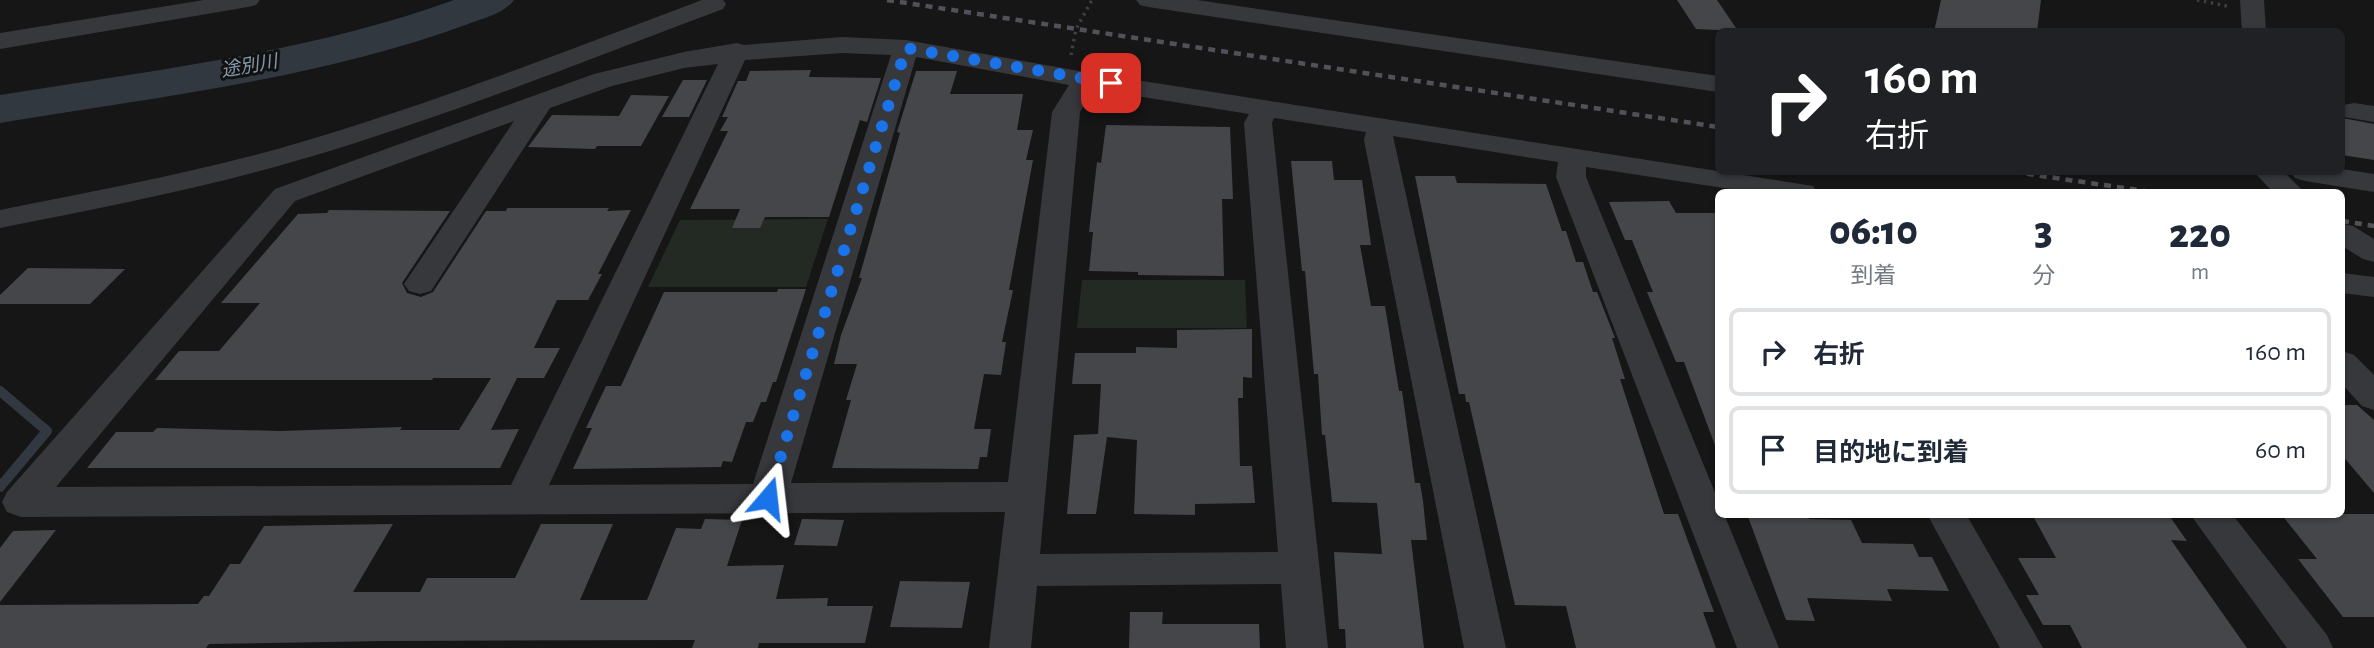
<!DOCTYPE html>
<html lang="ja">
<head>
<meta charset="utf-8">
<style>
  body { margin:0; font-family:"Alegreya Sans","Noto Sans JP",sans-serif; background:#f6f6f7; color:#1f2937; height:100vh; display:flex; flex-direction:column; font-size:26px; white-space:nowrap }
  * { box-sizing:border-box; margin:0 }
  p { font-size:23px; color:#747a83 }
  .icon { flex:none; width:38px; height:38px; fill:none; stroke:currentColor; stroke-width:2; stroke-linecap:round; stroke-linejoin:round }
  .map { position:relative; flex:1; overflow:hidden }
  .panel { position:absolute; left:1715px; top:189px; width:630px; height:329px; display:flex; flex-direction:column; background:#fff; border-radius:10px; box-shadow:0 2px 5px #0004 }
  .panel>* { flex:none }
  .banner { position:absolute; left:1715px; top:28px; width:630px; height:147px; border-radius:10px; box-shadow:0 2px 5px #0004; background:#202124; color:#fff; overflow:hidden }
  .pin { position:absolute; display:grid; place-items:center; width:60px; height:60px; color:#fff; margin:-30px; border-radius:14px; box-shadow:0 4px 10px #0006 }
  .me { position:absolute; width:77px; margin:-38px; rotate:17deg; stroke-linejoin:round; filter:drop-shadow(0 0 5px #0008) }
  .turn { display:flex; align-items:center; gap:24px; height:147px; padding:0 35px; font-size:32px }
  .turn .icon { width:91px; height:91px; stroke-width:2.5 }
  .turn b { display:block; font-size:49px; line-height:60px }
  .eta { display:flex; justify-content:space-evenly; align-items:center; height:119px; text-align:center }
  .eta b { font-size:42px; font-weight:800; line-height:49px }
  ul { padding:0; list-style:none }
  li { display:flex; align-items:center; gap:21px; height:88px; margin:0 14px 10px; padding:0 21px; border:4px solid #e0e1e3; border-radius:10px }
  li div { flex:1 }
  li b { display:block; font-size:26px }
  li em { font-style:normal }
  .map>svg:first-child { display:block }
</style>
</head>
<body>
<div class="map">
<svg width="2374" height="648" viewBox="0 0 2374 648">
  <rect width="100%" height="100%" fill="#161617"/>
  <!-- green -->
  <g fill="#232a23">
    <polygon points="828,219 806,287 648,287 680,220"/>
    <polygon points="1082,280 1245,280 1247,328 1077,328"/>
  </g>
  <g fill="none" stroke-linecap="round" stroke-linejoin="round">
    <!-- stream -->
    <polyline stroke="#31383f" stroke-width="10" points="0,391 47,431 0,487"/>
    <!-- river -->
    <path fill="#31383f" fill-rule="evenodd" d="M454,0H514C504,14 484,18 468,24C319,79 156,97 0,123V95C153,70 308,53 454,0Z"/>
  </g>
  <!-- building -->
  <g fill="#45464a">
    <polygon points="1677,0 1717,0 1738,31 1696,29"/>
    <polygon points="1941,0 2041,0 2037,32 1934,32"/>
    <polygon points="811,70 809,77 881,78 867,122 860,120 829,217 765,217 760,228 732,228 740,209 690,209 728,131 720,131 728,117 722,117 738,81 746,81 750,71"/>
    <polygon points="916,71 957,71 950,94 1023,94 1017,130 1033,130 1026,160 1033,160 1009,290 1013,290 1002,342 1006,342 1001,375 984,374 974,429 991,429 987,457 980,457 978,469 832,468 851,400 846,400 857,364 834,364 841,335 862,278 859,278 900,133 897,132"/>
    <polygon points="683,80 707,80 689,117 662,117"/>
    <polygon points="631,95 669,96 641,146 597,146 595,149 528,147 552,115 619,116"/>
    <polygon points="2342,118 2374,124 2374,160 2342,155"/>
    <polygon points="1106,125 1230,127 1233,199 1222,199 1224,276 1138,275 1138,272 1089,271 1093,232 1089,232 1097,162 1101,163"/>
    <polygon points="1291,161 1332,161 1334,180 1362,180 1371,245 1360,245 1371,306 1385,306 1399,391 1402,391 1415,483 1420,483 1423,501 1427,540 1411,540 1424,648 1346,648 1345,629 1339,629 1334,552 1382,554 1377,503 1332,502 1325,435 1322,435 1318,374 1314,374 1305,271 1302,271"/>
    <polygon points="1415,176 1455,176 1457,183 1546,184 1562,231 1566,231 1576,262 1583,262 1593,292 1597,292 1615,338 1612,338 1625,379 1620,379 1664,514 1678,514 1714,612 1703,612 1716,648 1576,648 1566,606 1515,605 1469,402 1466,402 1465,394 1459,394"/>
    <polygon points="1669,201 1676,213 1718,213 1718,448 1716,448 1684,362 1676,362 1647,292 1653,292 1632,240 1625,240 1609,202"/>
    <polygon points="507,208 609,208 607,211 631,210 598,274 602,274 588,300 557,300 534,348 560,348 544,378 517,378 491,430 519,429 500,468 87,468 116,432 153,432 157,428 280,431 402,427 400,430 459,430 491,378 433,378 432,380 155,380 179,351 219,351 260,303 221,303 298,214 327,213 329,210 450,211 402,283 407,293 421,297 433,292 486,211 506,211"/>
    <polygon points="28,268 125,269 90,304 0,304 0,295"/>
    <polygon points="778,289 806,289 776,382 773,382 766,402 761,402 753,422 746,422 732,462 723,461 721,467 573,469 592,428 586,428 606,386 621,386 664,292 777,292"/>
    <polygon points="1252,329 1252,378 1243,377 1243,398 1238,398 1240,466 1252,466 1255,503 1195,504 1195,515 1134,514 1137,440 1107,437 1096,514 1067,514 1074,435 1098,434 1101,384 1072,384 1075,353 1136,353 1136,347 1177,348 1177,330"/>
    <polygon points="2342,405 2357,405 2374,420 2374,493 2342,455"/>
    <polygon points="1747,514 1807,514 1809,519 1851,520 1862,543 1913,544 1919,557 1932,557 1949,591 1887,589 1892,601 1807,598 1815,621 1786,620"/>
    <polygon points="2032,514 2168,514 2187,541 2171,540 2247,648 2082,648 2070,625 2043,625 2026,595 2039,595 2018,558 2056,558"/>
    <polygon points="2281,514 2374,514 2374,617 2343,617 2298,559 2317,559"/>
    <polygon points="705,519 742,520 727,566 784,565 776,599 828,598 827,606 873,606 865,643 759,643 758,648 692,648 695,640 387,641 209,644 206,648 0,648 0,605 198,604 204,596 209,596 230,564 240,564 264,526 393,524 353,592 420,592 427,578 515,578 541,524 613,524 580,600 647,600 676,528 701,529"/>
    <polygon points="802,519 844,520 837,546 794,545"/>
    <polygon points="56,530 0,602 0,548 13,531"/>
    <polygon points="900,581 970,582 962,628 890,627"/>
    <polygon points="1130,612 1163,612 1162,624 1259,624 1260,648 1129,648"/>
  </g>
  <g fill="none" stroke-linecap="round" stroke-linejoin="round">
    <!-- path -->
    <g stroke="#3e3f43" stroke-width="3.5" stroke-dasharray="2.5 4.5" stroke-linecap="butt">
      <polyline points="2197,0 2227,6"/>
      <polyline points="1071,55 1076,29 1092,0"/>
    </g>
    <!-- minor -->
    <g fill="#37383c" fill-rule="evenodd">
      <polygon points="204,0 260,0 256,5 248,7 0,49 0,33"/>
      <path d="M702,0H723L726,4L723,9C582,62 443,118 299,160C201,189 100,208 0,228V210C94,191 188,174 281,148C424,107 563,52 702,0Z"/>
      <polygon points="1136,0 1197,0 1718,76 1718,92 1148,7 1140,5"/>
      <polygon points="2240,0 2264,0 2266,32 2242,32"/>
      <path d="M842,37L906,40L1085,72L1813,186L1817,192H1750L1586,167V177L1718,500V514H1724L1779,648H1737L1556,177L1558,162L1393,136L1506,648H1464L1364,140L1366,132L1274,118L1272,123L1328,648H1286L1281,584L1037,586L1031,648H989L1005,512L21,517L7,512L2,502L7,492L275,189L594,74L684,52L737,43L744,45ZM842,53L891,55L753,484L549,485L745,60ZM916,57L1069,85L1052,112L1008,482L791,483ZM718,64L511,485L56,487L295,201L514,121L404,284L409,291L420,294L431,291L550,108L612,86L684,68ZM1093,89L1249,114L1244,123L1278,552L1040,554L1080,112Z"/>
      <polygon points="2354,103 2374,106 2374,122 2344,117 2342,109 2344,105"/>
      <polygon points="2342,169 2374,174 2374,192 2305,181 2295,178 2291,172 2342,172"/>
      <polygon points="2254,172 2284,172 2304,192 2273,192"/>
      <polygon points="2342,224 2353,226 2374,239 2374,262 2363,259 2342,246"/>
      <polygon points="2342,273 2374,277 2374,297 2342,293"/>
      <polygon points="2342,351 2354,355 2374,375 2374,410 2362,406 2342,384"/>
      <polygon points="1927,514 1966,514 2043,648 2000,648"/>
      <polygon points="2190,514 2232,514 2327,635 2333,648 2287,648"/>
    </g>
    <!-- rail -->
    <g stroke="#515257" stroke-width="4.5" stroke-dasharray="7 6" stroke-linecap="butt">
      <polyline points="887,0 1718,127"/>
      <polyline points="2014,172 2152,192"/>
      <polyline points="2342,221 2374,226"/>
    </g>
  </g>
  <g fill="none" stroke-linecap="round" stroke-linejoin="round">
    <!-- route -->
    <polyline stroke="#1a73e8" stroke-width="12" stroke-dasharray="0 21.6" points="768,498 906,48 1111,83"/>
  </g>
  <g text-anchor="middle" stroke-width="6" stroke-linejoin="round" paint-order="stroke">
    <!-- far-water labels -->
    <g font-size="19" font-style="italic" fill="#8599ad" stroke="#111112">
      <text transform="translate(249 65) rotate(-10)" y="7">途別川</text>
    </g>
  </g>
</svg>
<div class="pin" style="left:1111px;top:83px;background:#d93025"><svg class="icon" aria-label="arrive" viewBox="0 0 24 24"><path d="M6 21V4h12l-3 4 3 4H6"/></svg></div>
<svg class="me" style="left:768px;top:498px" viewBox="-20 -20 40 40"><path d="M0-17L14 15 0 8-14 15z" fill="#1a73e8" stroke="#fff" stroke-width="4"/></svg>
<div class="banner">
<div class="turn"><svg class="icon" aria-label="right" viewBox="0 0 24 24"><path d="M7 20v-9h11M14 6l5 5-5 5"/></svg><div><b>160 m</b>右折</div></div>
</div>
<section class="panel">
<div class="eta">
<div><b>06:10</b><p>到着</p></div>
<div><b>3</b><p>分</p></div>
<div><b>220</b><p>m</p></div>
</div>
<ul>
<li><svg class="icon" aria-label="right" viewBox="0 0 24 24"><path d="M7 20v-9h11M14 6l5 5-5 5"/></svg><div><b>右折</b></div><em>160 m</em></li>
<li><svg class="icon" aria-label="arrive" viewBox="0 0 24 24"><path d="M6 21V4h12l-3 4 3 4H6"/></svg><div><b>目的地に到着</b></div><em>60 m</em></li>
</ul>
</section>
</div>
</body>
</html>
